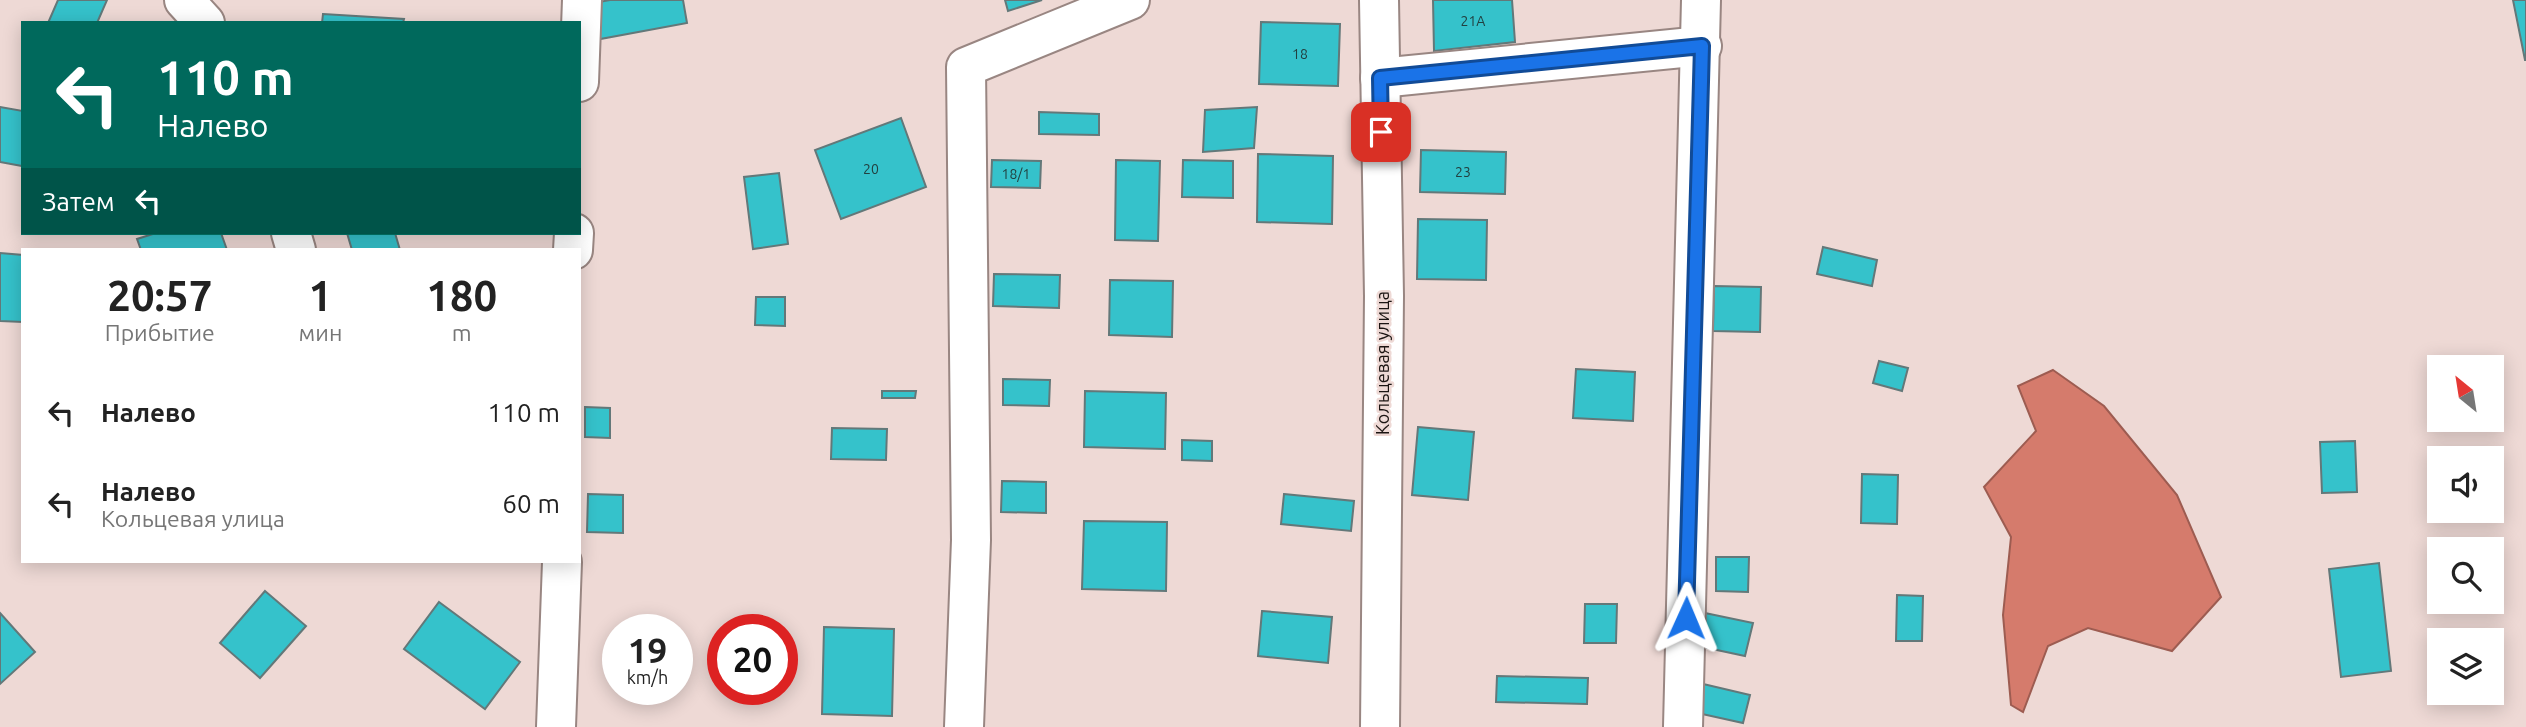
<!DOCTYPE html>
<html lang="ru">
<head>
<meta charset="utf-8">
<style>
  body { margin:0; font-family:Ubuntu,sans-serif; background:#f2f2f2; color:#222; height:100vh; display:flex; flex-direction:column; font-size:26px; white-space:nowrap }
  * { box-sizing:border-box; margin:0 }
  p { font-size:23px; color:#767676 }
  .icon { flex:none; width:38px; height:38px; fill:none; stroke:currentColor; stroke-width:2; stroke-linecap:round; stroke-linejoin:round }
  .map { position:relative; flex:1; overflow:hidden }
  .sheet { position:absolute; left:21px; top:248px; width:560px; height:315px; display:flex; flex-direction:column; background:#fff; border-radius:0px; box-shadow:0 4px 18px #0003 }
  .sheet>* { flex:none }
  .banner { position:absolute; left:21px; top:21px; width:560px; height:214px; border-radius:0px; box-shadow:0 4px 18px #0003; background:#00695c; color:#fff; overflow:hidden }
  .needle { width:46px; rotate:330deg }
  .tools { position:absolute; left:2427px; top:355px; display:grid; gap:14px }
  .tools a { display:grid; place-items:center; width:77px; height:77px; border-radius:0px; background:#fff; box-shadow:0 4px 18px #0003; font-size:35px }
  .speed { position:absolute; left:602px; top:614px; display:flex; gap:14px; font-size:35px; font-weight:700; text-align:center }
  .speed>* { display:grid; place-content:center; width:91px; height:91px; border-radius:50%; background:#fff; box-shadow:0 4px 18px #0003; line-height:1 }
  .speed small { font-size:18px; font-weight:400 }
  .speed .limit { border:10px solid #d22; background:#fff; color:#111 }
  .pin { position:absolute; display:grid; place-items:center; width:60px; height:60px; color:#fff; margin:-30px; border-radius:14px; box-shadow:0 4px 10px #0006 }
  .me { position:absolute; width:77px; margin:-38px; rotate:1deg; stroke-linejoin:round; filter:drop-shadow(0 0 5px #0008) }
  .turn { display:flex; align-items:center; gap:24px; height:147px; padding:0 21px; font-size:32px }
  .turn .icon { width:91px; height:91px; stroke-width:2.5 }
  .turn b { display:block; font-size:49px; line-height:60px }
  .then { display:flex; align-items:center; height:66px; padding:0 21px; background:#0003; gap:14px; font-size:26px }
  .eta { display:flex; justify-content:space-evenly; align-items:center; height:119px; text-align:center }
  .eta b { font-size:42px; font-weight:600; line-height:49px }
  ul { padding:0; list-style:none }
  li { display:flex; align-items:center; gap:21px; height:91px; padding:0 21px }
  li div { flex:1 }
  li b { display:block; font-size:26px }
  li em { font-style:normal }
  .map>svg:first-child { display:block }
</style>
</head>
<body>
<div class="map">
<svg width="2526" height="727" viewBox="0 0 2526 727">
  <rect width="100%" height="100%" fill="#eed9d5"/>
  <!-- water -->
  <polygon fill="#d57b6c" stroke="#9d5c51" stroke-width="2" points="2053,370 2104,406 2177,495 2221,597 2172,651 2088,628 2048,646 2023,712 2011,705 2003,615 2011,537 1984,487 2036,431 2018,386"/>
  <!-- building -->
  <g fill="#35c2cb" stroke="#637879" stroke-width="2">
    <polygon points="58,0 107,0 97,23 48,23"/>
    <polygon points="610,0 683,0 687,23 595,40 588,4"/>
    <polygon points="1005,0 1042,0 1008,11"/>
    <polygon points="1433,0 1512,0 1515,42 1434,51"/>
    <polygon points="2513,0 2526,0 2526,60 2525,60"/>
    <polygon points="323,14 404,19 403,23 322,23"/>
    <polygon points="1261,22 1340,24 1338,86 1259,84"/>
    <polygon points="0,107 23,111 22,166 0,162"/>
    <polygon points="1257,107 1254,148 1203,152 1205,110"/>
    <polygon points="1039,112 1099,114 1099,135 1039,134"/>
    <polygon points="901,118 926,187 841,219 815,150"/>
    <polygon points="1421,150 1506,152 1505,194 1420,192"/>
    <polygon points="1258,154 1333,156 1332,224 1257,222"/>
    <polygon points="992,160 1041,161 1040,188 991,187"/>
    <polygon points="1116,160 1160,161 1158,241 1115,240"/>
    <polygon points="1183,160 1233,161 1233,198 1182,197"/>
    <polygon points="779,173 788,244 753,249 744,177"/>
    <polygon points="1418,219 1487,220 1486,280 1417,279"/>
    <polygon points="156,233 221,233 227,250 141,250 137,239"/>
    <polygon points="347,233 395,233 400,250 352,250"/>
    <polygon points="1823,247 1877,260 1872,286 1817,274"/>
    <polygon points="0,253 23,255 23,322 0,321"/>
    <polygon points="994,274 1060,275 1059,308 993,306"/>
    <polygon points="1110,280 1173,281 1172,337 1109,335"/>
    <polygon points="1714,286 1761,287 1760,332 1713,331"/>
    <polygon points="756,297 785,297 785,326 755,325"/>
    <polygon points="1879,361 1908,368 1902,391 1873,383"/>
    <polygon points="1576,369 1635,372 1633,421 1573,418"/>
    <polygon points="1003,379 1050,380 1049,406 1003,405"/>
    <polygon points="882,391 916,391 915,398 882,398"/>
    <polygon points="1085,391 1166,393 1165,449 1084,447"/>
    <polygon points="585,407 610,408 610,438 585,437"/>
    <polygon points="1418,427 1474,432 1468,500 1412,495"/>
    <polygon points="832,428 887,429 886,460 831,459"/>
    <polygon points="1182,440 1212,441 1212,461 1182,460"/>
    <polygon points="2355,441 2357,492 2322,493 2320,442"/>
    <polygon points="1862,474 1898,475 1897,524 1861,523"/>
    <polygon points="1002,481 1046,482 1046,513 1001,512"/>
    <polygon points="588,494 623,495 623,533 587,532"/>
    <polygon points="1284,494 1354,501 1351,531 1281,524"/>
    <polygon points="1084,521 1167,522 1166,591 1082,589"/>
    <polygon points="1716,557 1749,557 1748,592 1716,591"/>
    <polygon points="2379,563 2391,671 2341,677 2329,569"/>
    <polygon points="265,591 306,626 260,678 220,643"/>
    <polygon points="1897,595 1923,596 1922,641 1896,641"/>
    <polygon points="439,602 520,662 485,709 404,649"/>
    <polygon points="1585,604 1617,604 1616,643 1584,643"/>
    <polygon points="1262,611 1332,617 1328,663 1258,656"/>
    <polygon points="0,613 35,652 0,684"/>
    <polygon points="1705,613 1753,623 1745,656 1698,646"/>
    <polygon points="824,627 894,629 892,716 822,714"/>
    <polygon points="1497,676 1588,678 1587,704 1496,702"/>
    <polygon points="1699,683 1750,695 1743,723 1693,712"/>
  </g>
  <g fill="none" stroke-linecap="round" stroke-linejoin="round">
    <defs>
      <g id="minor">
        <polyline points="184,0 205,23"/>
        <polyline points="1379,0 1384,296 1380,727"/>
        <polyline points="1380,78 1702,46"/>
        <polyline points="579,82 582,0"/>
        <polyline points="291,233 296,250"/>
        <polyline points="573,250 574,233"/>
        <polyline points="556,727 562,562"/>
        <polyline points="964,727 971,540 966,67 1130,0"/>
        <polyline points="1683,727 1701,0"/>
      </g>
    </defs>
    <!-- minor casing -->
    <use href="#minor" stroke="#998682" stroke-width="42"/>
    <!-- minor -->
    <use href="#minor" stroke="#fff" stroke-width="38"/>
  </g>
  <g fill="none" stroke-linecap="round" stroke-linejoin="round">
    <defs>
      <polyline id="route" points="1381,132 1380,78 1702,46 1686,618"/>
    </defs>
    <!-- route casing -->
    <use href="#route" stroke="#114b97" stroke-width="18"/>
    <!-- route -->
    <use href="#route" stroke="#1a73e8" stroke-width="12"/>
  </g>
  <g text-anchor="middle" stroke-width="5" stroke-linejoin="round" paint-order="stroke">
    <!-- number labels -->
    <g font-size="14" fill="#224040">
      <text x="1473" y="26">21А</text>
      <text x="1300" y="59">18</text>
      <text x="871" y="174">20</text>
      <text x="1463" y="177">23</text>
      <text x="1016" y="179">18/1</text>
    </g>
    <!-- street labels -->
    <g font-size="18" fill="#1b1412" stroke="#eed9d5">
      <text transform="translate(1383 363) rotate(-90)" y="6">Кольцевая улица</text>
    </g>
  </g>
</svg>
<div class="tools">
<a><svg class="needle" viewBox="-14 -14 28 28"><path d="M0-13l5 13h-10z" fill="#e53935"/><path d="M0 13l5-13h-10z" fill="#767676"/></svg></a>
<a><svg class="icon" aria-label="sound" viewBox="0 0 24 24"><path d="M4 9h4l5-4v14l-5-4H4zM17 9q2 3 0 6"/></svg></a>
<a><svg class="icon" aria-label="search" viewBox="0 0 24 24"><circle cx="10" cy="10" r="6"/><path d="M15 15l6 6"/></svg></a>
<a><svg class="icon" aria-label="layers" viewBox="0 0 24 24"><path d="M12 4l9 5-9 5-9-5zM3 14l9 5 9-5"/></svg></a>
</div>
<div class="speed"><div>19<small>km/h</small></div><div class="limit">20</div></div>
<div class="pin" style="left:1381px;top:132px;background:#d93025"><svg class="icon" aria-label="arrive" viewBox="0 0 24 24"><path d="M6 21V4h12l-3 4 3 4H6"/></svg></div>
<svg class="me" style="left:1686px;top:618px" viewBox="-20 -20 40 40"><path d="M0-17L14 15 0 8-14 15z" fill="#1a73e8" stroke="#fff" stroke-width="4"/></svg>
<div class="banner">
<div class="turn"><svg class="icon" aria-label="left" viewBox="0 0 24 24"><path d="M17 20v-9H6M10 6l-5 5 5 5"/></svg><div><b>110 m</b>Налево</div></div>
<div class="then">Затем<svg class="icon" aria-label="left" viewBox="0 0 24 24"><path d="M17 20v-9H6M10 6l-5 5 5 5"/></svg></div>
</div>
<section class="sheet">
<div class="eta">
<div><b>20:57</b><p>Прибытие</p></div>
<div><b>1</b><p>мин</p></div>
<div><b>180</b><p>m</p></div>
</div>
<ul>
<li><svg class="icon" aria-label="left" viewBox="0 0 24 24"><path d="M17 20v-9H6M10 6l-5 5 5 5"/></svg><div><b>Налево</b></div><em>110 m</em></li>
<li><svg class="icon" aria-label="left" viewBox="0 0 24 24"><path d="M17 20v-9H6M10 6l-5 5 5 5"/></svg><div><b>Налево</b><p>Кольцевая улица</p></div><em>60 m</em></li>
</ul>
</section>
</div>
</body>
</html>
